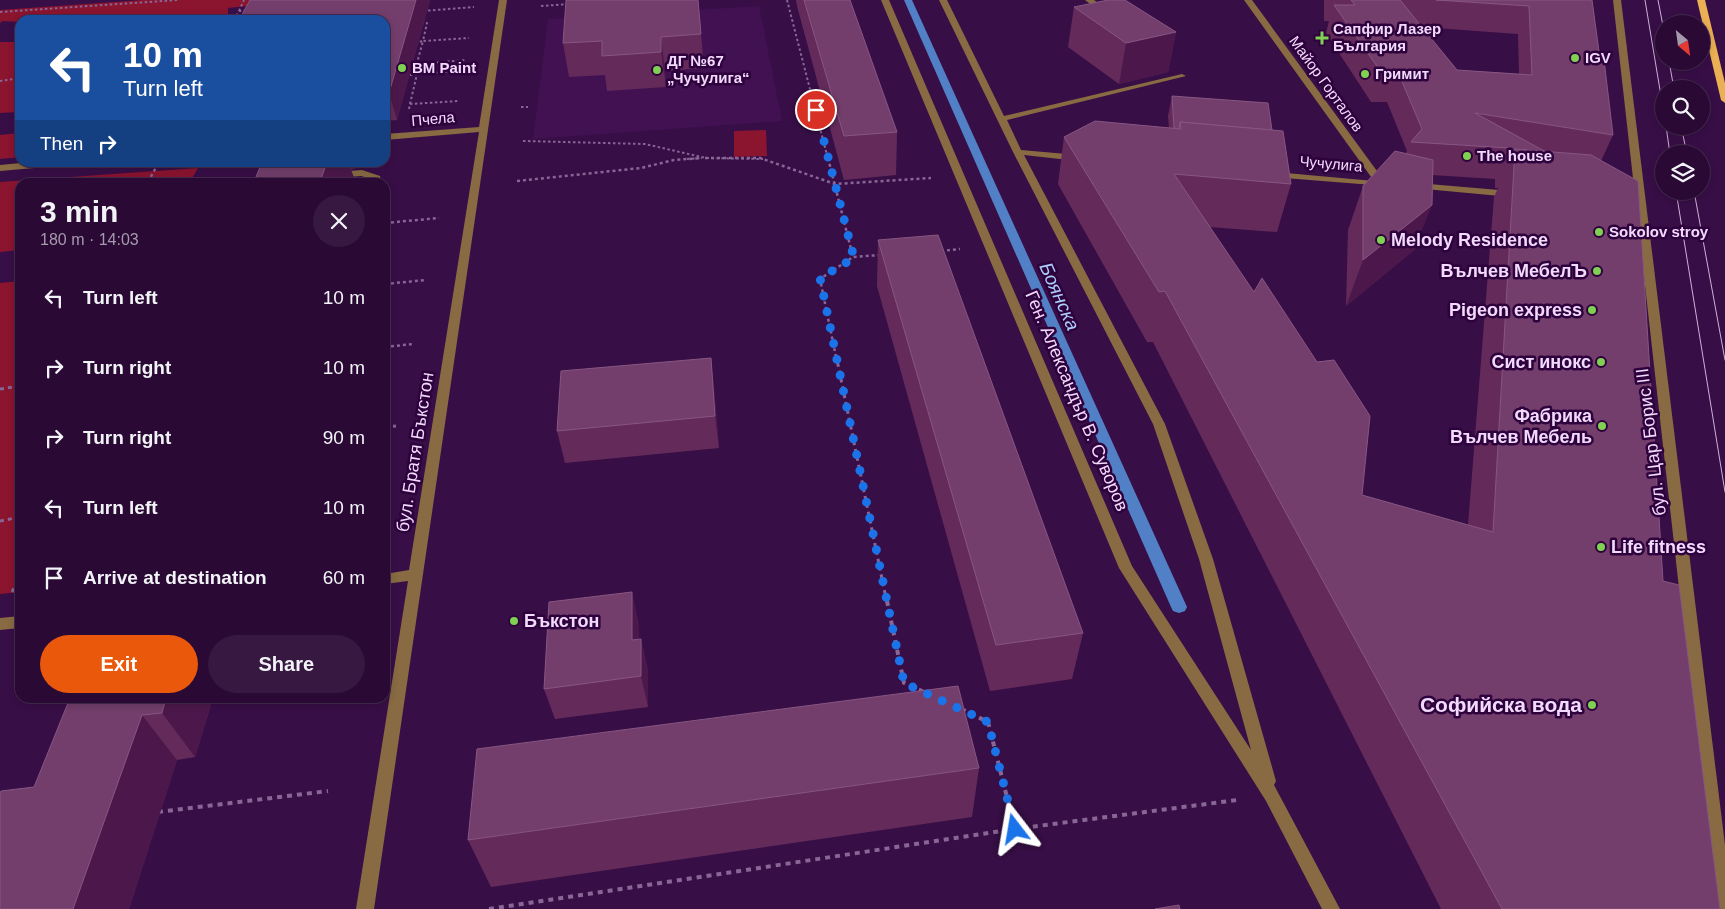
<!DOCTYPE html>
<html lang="en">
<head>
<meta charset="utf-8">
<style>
  body { margin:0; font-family:Arial,sans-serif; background:#361841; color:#f1f3f6; height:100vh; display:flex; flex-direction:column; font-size:19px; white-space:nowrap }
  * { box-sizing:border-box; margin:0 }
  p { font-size:16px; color:#a59aad }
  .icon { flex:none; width:28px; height:28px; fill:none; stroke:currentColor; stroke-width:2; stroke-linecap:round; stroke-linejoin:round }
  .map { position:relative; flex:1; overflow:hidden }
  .drawer { position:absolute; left:15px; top:178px; width:375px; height:525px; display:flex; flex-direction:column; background:#2a0a35; border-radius:15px; box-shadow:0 2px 8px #0003,0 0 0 1px #462b50 }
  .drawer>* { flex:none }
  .banner { position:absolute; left:15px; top:15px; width:375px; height:152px; border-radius:15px; box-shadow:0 2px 8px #0003,0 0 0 1px #462b50; background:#1a4fa0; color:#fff; overflow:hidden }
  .needle { width:32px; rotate:151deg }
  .fabs { position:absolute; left:1655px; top:15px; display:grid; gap:10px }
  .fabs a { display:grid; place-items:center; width:55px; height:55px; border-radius:50%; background:#2a0a35; box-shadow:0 2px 8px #0003,0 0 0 1px #462b50; font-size:25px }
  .pin { position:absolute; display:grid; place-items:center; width:42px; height:42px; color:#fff; margin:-21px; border:2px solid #fff; border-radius:50%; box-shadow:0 1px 5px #0007 }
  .me { position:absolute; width:55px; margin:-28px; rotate:346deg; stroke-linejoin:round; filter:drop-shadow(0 0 4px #0008) }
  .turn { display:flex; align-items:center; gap:18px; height:105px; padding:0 25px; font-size:22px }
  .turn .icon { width:65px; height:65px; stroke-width:2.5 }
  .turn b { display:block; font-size:35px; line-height:42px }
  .then { display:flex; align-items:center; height:48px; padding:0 25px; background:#0003; gap:10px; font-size:19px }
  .round { display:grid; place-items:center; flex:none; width:52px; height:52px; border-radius:26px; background:#361841 }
  .overview { display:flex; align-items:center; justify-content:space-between; height:85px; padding:0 25px }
  h1 { font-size:30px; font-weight:600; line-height:38px }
  .primary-button { display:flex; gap:10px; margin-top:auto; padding:10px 25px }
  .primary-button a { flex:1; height:58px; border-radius:30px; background:#ea580c; color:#fff; font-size:20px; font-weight:600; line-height:58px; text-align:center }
  .primary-button a+a { background:#361841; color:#f1f3f6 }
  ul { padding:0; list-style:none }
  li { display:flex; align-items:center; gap:15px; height:70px; padding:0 25px }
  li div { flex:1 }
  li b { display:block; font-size:19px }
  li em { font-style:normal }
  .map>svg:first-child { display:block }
</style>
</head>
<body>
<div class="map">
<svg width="1725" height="909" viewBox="0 0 1725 909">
  <rect width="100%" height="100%" fill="#380e47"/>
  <!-- built -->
  <polygon fill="#411152" points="759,6 782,121 533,139 548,19"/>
  <!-- green -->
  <g fill="#8b142f">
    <polygon points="143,0 251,0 248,6 228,8 228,19 20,20 20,22 3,21 0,23 0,10"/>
    <polygon points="0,42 20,42 20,112 0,113"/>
    <polygon points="766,130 767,156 734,157 734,131"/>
    <polygon points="20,133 20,157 0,159 0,135"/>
    <polygon points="198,168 190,182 20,182 20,250 0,252 0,182"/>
    <polygon points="20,281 20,592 0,594 0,283"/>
  </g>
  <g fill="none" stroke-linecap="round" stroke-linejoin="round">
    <!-- stream -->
    <polygon fill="#5280c6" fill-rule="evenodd" points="904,0 912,0 1187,607 1185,611 1179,613 1173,611 1171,607"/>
    <!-- path-far3 -->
    <g stroke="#886695" stroke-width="2" stroke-dasharray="2.5 2.5" stroke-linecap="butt">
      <polyline points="787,0 828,159"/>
      <polyline points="541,6 570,4"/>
      <polyline points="239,11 244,0"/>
      <polyline points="423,11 474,7"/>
      <polyline points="0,12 178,0"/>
      <polyline points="234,20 239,11 248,11"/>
      <polyline points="421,24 427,23 423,41 469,38"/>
      <polyline points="417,64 466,60"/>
      <polyline points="414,74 423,41 419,42"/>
      <polyline points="410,75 464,70"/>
      <polyline points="0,81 20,78"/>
      <polyline points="410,104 417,74"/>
      <polyline points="521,107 528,107"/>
      <polyline points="409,109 410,104 459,101"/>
      <polyline points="523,141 645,144 706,158 763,159"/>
      <polyline points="687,159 702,158"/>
    </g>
    <!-- path-far2 -->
    <g stroke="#886695" stroke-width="2.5" stroke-dasharray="3 3" stroke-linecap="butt">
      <polyline points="705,158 760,158 835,184 931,178"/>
      <polyline points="828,158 853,257"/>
      <polyline points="517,181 641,168 674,160 702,158"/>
      <polyline points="148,182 159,162"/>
      <polyline points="385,223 439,218"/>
      <polyline points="941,251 960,249"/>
      <polyline points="385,284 426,280"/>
      <polyline points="385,347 413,344"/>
      <polyline points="836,357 820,279 853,257 880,255"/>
    </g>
    <!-- path-far1 -->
    <g stroke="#886695" stroke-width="3" stroke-dasharray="4 4" stroke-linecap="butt">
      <polyline points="836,355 887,603"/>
      <polyline points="0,389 20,386"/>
      <polyline points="385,427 396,426"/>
      <polyline points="0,521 20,517"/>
      <polyline points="12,592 20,576"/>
    </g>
    <!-- path -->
    <g stroke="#886695" stroke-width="4" stroke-dasharray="5 5" stroke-linecap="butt">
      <polyline points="887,601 904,683 924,692"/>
      <polyline points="961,709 988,722 1015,829"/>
      <polyline points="158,812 328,791"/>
      <polyline points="489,909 1015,829 1237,800"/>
    </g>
    <!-- minor -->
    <g fill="#886b42" fill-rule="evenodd">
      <polygon points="499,0 507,0 374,909 356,909 408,581 385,584 385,574 409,570 479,132 385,140 385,134 479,127"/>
      <polygon points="881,0 889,0 1132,566 1251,750 1199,559 1153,424 1013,152 939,0 947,0 1004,116 1182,74 1186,76 1007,120 1021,150 1078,155 1083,158 1078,161 1024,155 1165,424 1213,559 1276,781 1274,785 1340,909 1322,909 1266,801 1119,568"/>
      <polygon points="1085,0 1094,0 1110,12 1103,14"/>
      <polygon points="1244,0 1252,0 1385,182 1385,186 1272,177 1272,173 1275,172 1374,181"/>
      <polygon points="1613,0 1621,0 1725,845 1725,909 1715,909"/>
      <polygon points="31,162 73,162 69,165 0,171 0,165"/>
      <polygon points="362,170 380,176 381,182 372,182 372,179 361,176 336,178 331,175 336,172"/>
      <polygon points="271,177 274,178 274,182 236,182 241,179"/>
      <polygon points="1417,183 1511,191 1516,194 1511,197 1414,188 1414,184"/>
      <polygon points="20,616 20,628 0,630 0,618"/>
    </g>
    <!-- major -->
    <polygon fill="#ecb054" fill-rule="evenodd" points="1697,0 1705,0 1725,83 1725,103 1721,100"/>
    <!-- tram -->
    <g stroke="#ceb2d9" stroke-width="1">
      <polyline points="1645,0 1664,114"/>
      <polyline points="1658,0 1664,31"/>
      <polyline points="1669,61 1674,89"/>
      <polyline points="1666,126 1670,154"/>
      <polyline points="1681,126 1687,154"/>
      <polyline points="1676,191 1725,492"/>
      <polyline points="1694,191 1725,360"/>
    </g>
  </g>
  <!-- wall -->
  <g fill="#642b5a" fill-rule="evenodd">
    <polygon points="430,0 397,120 385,121 385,20"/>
    <polygon points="698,0 704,68 665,71 666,87 607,91 605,75 569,77 563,43"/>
    <polygon points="796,0 850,0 897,132 896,175 844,180 797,6"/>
    <path d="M1324,0H1592L1600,59L1613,135L1601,161L1663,581L1720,909H1441L1153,342H1147L1058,184L1064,137L1169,128L1168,116L1172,96L1272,130L1291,184L1277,232L1210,227L1362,495L1468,525L1494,197L1498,188H1495V179L1432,175L1414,250L1346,306L1348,230L1363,186L1406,153L1407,151L1387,102H1371L1326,33L1329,21H1324ZM1422,27L1518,34L1519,74L1457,70Z"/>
    <polygon points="1074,7 1176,32 1168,72 1119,84 1068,47"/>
    <polygon points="262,162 359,162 357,168 351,169 354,178 353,182 254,182"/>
    <polygon points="878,240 1083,633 1072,679 990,691 877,286"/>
    <polygon points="711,358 714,389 719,448 565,463 557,431"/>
    <polygon points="639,624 639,639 641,639 648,671 648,707 555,719 544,689"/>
    <polygon points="70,698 213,698 195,757 177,760 129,909 0,909"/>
    <polygon points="979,768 972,817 491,887 468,840"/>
  </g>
  <!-- shaded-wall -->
  <g fill="#4c184b">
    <polygon points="416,0 430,0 397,120 389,93"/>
    <polygon points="1176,32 1168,72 1119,84 1126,43"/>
    <polygon points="661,37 665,71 666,87 661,52"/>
    <polygon points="327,162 348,162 354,178 353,182 320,182"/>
    <polygon points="355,162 359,162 357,168"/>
    <polygon points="1432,205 1414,250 1346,306 1363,260"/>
    <polygon points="711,358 714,389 719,448 715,416"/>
    <polygon points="632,592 639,624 640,671 632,640"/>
    <polygon points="641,639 648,671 648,707 641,676"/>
    <polygon points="166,698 213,698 195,757 162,713"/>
    <polygon points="142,715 177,760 129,909 73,909"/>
  </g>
  <!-- building -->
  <g fill="#733e6c" stroke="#875682">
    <polygon points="250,0 416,0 389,93 385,93 385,20 239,20"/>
    <polygon points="566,0 698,0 701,34 661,37 661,52 602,56 602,41 563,43"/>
    <polygon points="804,0 850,0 897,132 844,136"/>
    <polygon points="1108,0 1125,0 1176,32 1126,43 1074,7"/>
    <polygon points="1351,0 1400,0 1457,70 1532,75 1529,6 1436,0 1592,0 1600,59 1604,60 1613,135 1475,113 1546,152 1515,149 1511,157 1508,157 1509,148 1411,142 1422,129 1398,72 1381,72 1334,5 1355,5"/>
    <polygon points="1172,96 1268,103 1272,130 1180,122 1179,129 1174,128"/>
    <polygon points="1095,121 1181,129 1180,122 1283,131 1291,184 1174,174 1254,292 1262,278 1317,362 1334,360 1370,416 1362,495 1493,532 1515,149 1591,155 1638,181 1663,581 1679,585 1720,909 1502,909 1165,291 1159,292 1064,137"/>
    <polygon points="1395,151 1433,160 1432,205 1363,260 1363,186"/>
    <polygon points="262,162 327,162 320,182 254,182"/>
    <polygon points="938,235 1083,633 996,645 878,240"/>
    <polygon points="711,358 715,416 557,431 561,371"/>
    <polygon points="632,592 632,640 641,639 641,676 544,689 549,602"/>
    <polygon points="958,686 979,768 468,840 477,749"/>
    <polygon points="70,698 166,698 162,713 142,715 73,909 0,909 0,793 1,791 34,787"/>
    <polygon points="1179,905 1180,909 1155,909"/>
  </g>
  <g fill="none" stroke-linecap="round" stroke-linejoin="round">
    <!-- route -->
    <polyline stroke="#1a73e8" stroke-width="9" stroke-dasharray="0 16.2" points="816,110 854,258 820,278 904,683 988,722 1015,829"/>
  </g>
  <!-- markers -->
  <g fill="#80d051" stroke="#2e023c" stroke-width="2">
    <path d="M1319.5 30.5h5v5h5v5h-5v5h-5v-5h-5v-5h5z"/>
    <circle cx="1575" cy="58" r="5"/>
    <circle cx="402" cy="68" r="5"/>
    <circle cx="657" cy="70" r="5"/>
    <circle cx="1365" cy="74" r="5"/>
    <circle cx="1467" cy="156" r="5"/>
    <circle cx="1599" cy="232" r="5"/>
    <circle cx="1381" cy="240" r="5"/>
    <circle cx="1597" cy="271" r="5"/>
    <circle cx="1592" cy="310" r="5"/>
    <circle cx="1601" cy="362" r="5"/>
    <circle cx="1602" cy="426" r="5"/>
    <circle cx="1601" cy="547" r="5"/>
    <circle cx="514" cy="621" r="5"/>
    <circle cx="1592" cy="705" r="5"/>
  </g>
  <g text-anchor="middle" stroke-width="5" stroke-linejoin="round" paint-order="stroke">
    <!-- far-poi labels -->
    <g font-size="15" font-weight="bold" fill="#f2dafd" stroke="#2e023c" text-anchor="start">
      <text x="1333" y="34">Сапфир Лазер<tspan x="1333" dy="17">България</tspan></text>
      <text x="1585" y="63">IGV</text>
      <text x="667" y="66">ДГ №67<tspan x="667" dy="17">„Чучулига“</tspan></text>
      <text x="412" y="73">BM Paint</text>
      <text x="1375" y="79">Гримит</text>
      <text x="1477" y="161">The house</text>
      <text x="1609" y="237">Sokolov stroy</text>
    </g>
    <!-- far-street labels -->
    <g font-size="15" fill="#f2dafd" stroke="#2e023c">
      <text transform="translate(1326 84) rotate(54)" y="5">Майор Горталов</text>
      <text transform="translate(433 119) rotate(-5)" y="5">Пчела</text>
      <text transform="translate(1331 164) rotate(5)" y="5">Чучулига</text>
    </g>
    <!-- poi labels -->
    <g font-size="18" font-weight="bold" fill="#f2dafd" stroke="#2e023c" text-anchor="end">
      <text x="1391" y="246" text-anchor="start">Melody Residence</text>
      <text x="1587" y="277">Вълчев МебелЪ</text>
      <text x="1582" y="316">Pigeon express</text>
      <text x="1591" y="368">Сист инокс</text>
      <text x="1592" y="422">Фабрика<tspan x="1592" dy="21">Вълчев Мебель</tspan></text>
      <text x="1611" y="553" text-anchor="start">Life fitness</text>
      <text x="524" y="627" text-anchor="start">Бъкстон</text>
    </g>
    <!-- street labels -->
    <g font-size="18" fill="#f2dafd" stroke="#2e023c">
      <text transform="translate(1077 401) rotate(67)" y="6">Ген. Александър В. Суворов</text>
      <text transform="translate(1651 442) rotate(-97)" y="6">бул. Цар Борис III</text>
      <text transform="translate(415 452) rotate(-81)" y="6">бул. Братя Бъкстон</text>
    </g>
    <!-- water labels -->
    <g font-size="19" font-style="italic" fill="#abcdfa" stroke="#2e023c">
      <text transform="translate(1060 296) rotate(66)" y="7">Боянска</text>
    </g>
    <!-- near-poi labels -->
    <g font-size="21" font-weight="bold" fill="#f2dafd" stroke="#2e023c" text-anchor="end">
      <text x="1582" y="712">Софийска вода</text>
    </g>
  </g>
</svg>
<div class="fabs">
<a><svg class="needle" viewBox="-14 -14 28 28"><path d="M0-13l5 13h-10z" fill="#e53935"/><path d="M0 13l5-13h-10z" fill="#a59aad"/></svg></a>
<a><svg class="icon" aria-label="search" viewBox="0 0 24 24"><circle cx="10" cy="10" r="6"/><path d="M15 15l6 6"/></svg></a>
<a><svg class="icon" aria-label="layers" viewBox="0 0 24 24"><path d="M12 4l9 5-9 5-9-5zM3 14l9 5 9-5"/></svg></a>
</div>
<div class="pin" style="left:816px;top:110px;background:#d93025"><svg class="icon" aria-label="arrive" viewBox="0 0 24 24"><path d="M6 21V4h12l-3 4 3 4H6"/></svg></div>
<svg class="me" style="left:1015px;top:829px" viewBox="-20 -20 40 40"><path d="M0-17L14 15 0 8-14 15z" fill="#1a73e8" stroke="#fff" stroke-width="4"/></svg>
<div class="banner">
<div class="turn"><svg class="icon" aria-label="left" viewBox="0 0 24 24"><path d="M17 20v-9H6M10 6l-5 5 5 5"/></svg><div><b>10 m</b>Turn left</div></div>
<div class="then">Then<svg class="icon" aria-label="right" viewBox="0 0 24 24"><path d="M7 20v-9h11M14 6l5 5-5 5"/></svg></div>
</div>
<section class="drawer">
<div class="overview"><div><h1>3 min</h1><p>180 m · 14:03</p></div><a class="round"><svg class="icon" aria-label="close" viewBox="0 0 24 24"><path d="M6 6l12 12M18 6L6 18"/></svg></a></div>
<ul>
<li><svg class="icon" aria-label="left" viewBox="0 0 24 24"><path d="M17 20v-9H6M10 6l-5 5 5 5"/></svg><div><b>Turn left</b></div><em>10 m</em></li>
<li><svg class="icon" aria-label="right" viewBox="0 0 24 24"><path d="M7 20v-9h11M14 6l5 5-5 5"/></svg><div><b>Turn right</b></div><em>10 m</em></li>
<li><svg class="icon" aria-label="right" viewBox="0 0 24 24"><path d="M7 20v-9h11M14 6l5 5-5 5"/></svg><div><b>Turn right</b></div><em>90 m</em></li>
<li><svg class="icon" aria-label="left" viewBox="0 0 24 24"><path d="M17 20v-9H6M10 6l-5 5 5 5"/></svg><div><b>Turn left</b></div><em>10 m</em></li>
<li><svg class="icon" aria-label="arrive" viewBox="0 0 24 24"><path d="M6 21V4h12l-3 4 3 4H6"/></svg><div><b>Arrive at destination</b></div><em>60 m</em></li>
</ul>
<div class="primary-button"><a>Exit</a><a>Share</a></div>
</section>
</div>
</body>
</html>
